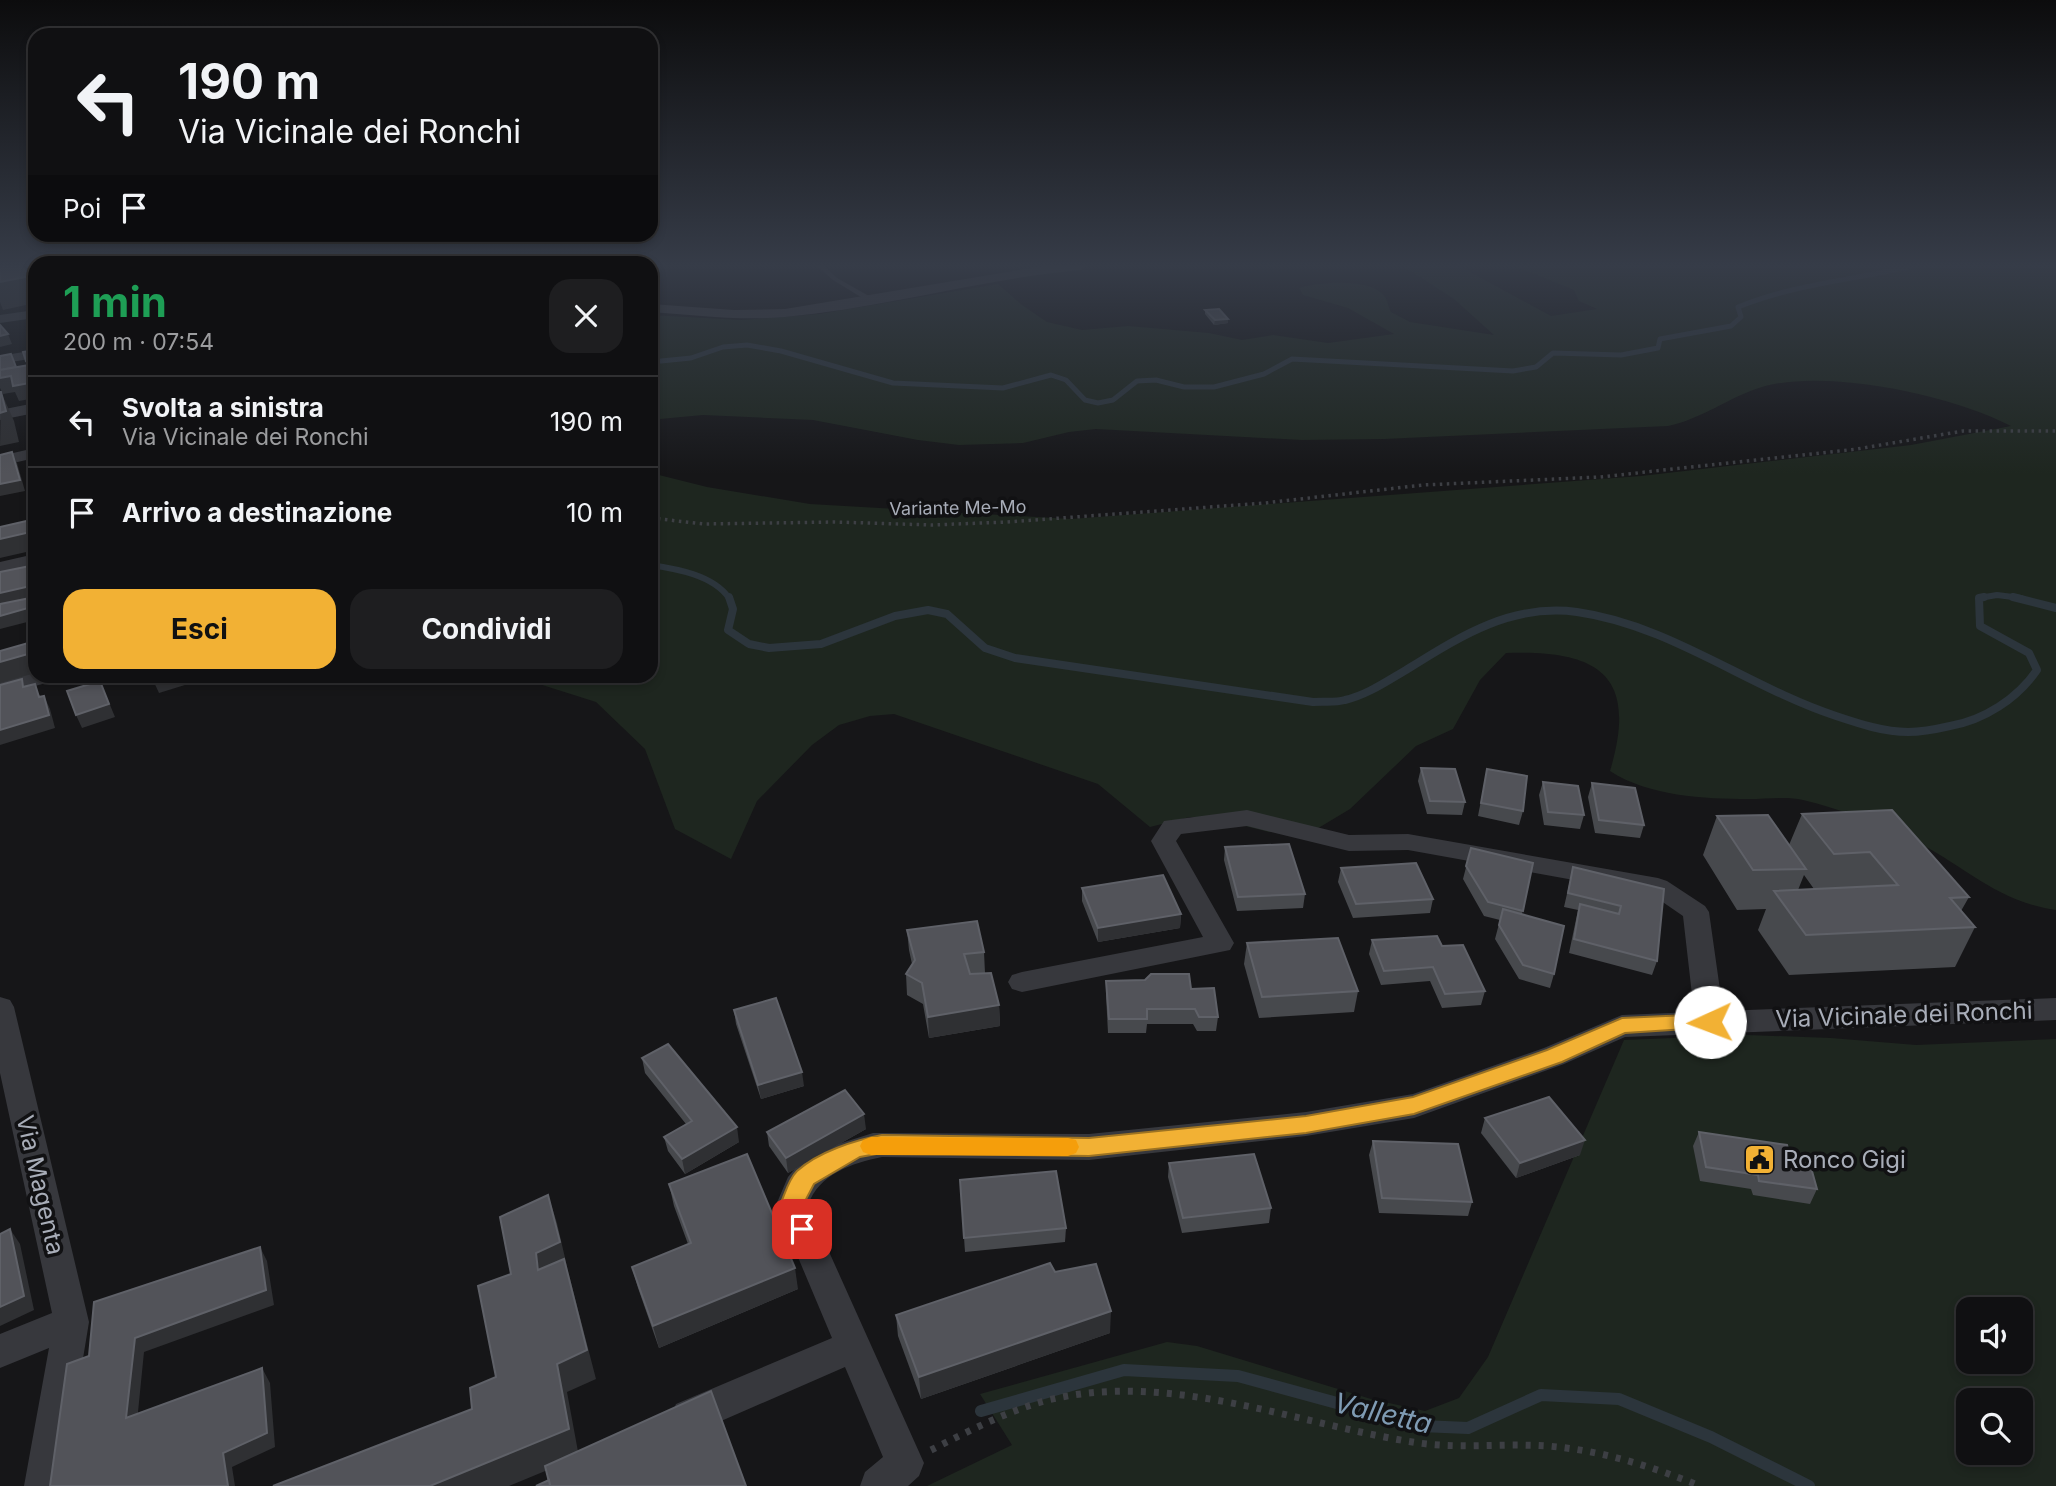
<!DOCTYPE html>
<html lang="it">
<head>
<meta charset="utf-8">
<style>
  body { margin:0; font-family:Inter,sans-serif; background:#1e1e20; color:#f1f3f6; height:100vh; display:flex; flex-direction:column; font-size:26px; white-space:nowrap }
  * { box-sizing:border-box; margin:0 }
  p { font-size:23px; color:#9c9d9f }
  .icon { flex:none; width:38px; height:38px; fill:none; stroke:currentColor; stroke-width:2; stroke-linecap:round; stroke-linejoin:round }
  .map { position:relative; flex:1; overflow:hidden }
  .details { position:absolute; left:28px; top:256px; width:630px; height:427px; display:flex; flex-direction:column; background:#101012; border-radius:21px; box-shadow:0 4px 10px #0003,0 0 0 2px #303032 }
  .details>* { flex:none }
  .hud { position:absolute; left:28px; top:28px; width:630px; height:214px; border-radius:21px; box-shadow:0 4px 10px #0003,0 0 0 2px #303032; background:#101012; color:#f1f3f6; overflow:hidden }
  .fabs { position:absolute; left:1956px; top:1297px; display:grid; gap:14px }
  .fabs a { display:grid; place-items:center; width:77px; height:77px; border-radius:14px; background:#101012; box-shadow:0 4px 10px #0003,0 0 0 2px #303032; font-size:35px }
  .pin { position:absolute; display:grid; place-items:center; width:60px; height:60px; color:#fff; margin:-30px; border-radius:14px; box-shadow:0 4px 10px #0006 }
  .me { position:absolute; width:77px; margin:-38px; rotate:268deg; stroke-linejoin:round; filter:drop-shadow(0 0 5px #0008) }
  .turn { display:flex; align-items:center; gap:24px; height:147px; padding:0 35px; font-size:32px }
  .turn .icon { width:91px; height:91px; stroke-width:2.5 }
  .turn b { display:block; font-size:49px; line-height:60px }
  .then { display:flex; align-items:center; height:66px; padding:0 35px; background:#0003; gap:14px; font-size:26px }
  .round { display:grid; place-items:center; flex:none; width:74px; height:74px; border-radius:21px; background:#1e1e20 }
  .summary { display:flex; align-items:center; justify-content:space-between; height:119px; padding:0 35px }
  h1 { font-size:42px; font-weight:700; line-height:52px; color:#1e9e55 }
  .action { display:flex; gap:14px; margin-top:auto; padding:14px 35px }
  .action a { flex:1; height:80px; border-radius:21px; background:#f2b134; color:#111; font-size:28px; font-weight:700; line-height:80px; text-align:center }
  .action a+a { background:#1e1e20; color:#f1f3f6 }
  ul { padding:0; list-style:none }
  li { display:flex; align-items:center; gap:21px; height:91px; padding:0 35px; border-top:2px solid #303032 }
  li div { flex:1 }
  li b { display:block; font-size:26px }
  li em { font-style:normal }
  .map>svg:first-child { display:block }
</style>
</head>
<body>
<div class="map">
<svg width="2056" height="1486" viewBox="0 0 2056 1486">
  <rect width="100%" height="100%" fill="#161618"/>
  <!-- green -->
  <g fill="#1e261f" fill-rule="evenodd">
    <path d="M1403,266H1459L1551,316L1597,309L1579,301L1574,290L1515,266H2056V910C1997,902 1964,865 1913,840C1879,823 1840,809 1803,800C1787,796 1766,799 1749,799C1704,799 1648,796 1610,771C1639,674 1598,650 1506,653L1480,680L1453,729L1416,746L1350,809L1315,830L1269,832L1221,820L1190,817L1150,827L1098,784L894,714L870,716L839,725L812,745L757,801L731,859L675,829L645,749L596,702L536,683L542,676H651V473L707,487L810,504L1071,519L1641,476L1911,445L2011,426C1952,395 1826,368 1762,387C1729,397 1702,419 1668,426L1384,439L1302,440L1096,429L1069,432L1023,443L959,445L918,440L813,420L703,415L660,419L651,426V315L741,320L819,314L998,284L1022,305L1047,322L1082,330L1128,326L1209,333L1242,340L1273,335L1328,343L1394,334L1348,308L1303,295L1299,288C1317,282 1373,277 1385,297C1388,301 1388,307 1391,312L1410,322L1494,335L1454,299Z"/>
    <path d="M1747,1035L1831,1038L1916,1045L2056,1039V1486H927L1012,1445L980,1394L1167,1342L1197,1346L1371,1399L1425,1411L1459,1398L1488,1357L1624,1040ZM1969,1309H2021V1362H1969ZM1969,1400H2021V1452H1969Z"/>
  </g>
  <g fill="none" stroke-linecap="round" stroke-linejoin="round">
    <!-- stream-far3 -->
    <path stroke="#2c353c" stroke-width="5" d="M651,362L691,358L723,347L747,345L781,351L893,383L1003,388L1051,375L1066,380L1085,400L1098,403L1113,400L1137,381L1156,380L1184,387H1214L1264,374L1292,359L1513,371L1536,367L1553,353L1621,355L1658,348L1660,339L1731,326L1741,317L1738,307C1794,284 1854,280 1912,266"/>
    <!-- stream-far2 -->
    <g stroke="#2c353c" stroke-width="6">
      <path d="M651,565C677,569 713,575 729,598"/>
      <polyline points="1979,598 1997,595 2021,598"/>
    </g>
    <!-- stream-far1 -->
    <g stroke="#2c353c" stroke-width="8">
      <path d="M729,597L733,609L728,630L749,644L769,648L821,644L895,616L928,610L947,614L985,648L1015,658L1313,702C1324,701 1334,703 1345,700C1367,695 1387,681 1406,670C1459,637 1511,603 1577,612C1670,625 1748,687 1836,716C1860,724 1884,732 1908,732C1922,732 1937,729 1950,726C1984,720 2017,699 2037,670L2029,653L1980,626L1979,598L1984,597"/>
      <polyline points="2013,597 2056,608"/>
    </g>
    <!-- stream -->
    <polyline stroke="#2c353c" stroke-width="12" points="981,1411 1124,1370 1238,1376 1421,1426 1468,1428 1541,1395 1619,1399 1711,1437 1809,1486"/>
    <!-- path-far1 -->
    <polyline stroke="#3d3f44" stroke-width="3.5" stroke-dasharray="2.5 4.5" stroke-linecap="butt" points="651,518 704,524 835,522 932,525 1007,522 1265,503 1423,485 1600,477 1857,449 1963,431 2056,431"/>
    <!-- path -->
    <path stroke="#3d3f44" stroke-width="7" stroke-dasharray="5 8" stroke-linecap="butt" d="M931,1450C969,1431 1007,1411 1048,1400C1171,1370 1298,1425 1419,1443C1462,1449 1504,1443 1547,1446C1600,1450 1651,1466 1700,1486"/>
    <!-- lane -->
    <polygon fill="#37383d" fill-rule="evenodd" points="817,266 824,266 837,278 876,300 869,302 833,280"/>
    <!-- street -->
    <g fill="#37383d" fill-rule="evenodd">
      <path d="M1043,266H1087L1081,270C981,279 884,308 785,317C740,321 695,315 651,312V304L734,310L785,309Z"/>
      <polygon points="35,310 35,318 0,323 0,315"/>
      <polygon points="35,350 35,358 0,364 0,356"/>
      <polygon points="35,403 35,413 0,420 0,410"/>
      <polygon points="35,448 35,458 0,466 0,456"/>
      <polygon points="35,554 35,566 0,574 0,562"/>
      <polygon points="35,672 35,676 57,676 54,681 0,695 0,682"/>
      <path d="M1247,810L1349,835L1408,834L1658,878L1667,881L1705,906L1709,912L1723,1011L2056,998V1020L1625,1037L1564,1064L1414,1118L1306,1136L1089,1160L882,1157C852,1163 819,1174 808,1205L924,1463L919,1476L908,1486H860L865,1472L883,1457L845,1367L689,1435L676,1430L670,1417L676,1404L832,1338L776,1205L788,1177L799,1164L829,1147L873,1133L1089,1134L1306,1112L1413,1094L1544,1048L1622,1015L1694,1012L1683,916L1651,894L1408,850L1349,851L1247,826L1181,834L1176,841L1234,943L1230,950L1022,992L1012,989L1008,982L1012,975L1022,972L1203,937L1151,841L1164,821Z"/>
      <polygon points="0,997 10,1000 14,1007 89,1322 62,1486 24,1486 49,1348 0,1368 0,1334 52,1313 0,1073"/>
    </g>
  </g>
  <!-- wall -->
  <g fill="#47494d" fill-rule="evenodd">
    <polygon points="1205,310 1228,319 1228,323 1214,325 1205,314"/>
    <polygon points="1421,768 1465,802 1462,815 1427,814 1418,781"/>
    <polygon points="1487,769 1523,811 1519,825 1478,816"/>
    <polygon points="1543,782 1584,815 1580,829 1544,825 1539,795"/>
    <polygon points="1592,783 1644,825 1640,838 1595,833 1588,797"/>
    <path d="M1802,814L1969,897L1961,911L1975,927L1955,967L1789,975L1758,930L1766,909L1737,910L1703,855L1717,816L1789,845ZM1804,875L1814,889L1798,890Z"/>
    <polygon points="1225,847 1305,894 1303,908 1237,911 1224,860"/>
    <polygon points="1471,848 1533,863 1522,914 1554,974 1550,988 1519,979 1495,939 1500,920 1484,916 1463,879"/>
    <polygon points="1573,867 1664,889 1657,961 1652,975 1569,953 1578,910 1564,907"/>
    <polygon points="1341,868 1433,899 1430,913 1353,918 1338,882"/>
    <polygon points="1082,888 1181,914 1180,928 1098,942 1082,901"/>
    <polygon points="907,930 984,952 985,973 970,974 999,1005 1000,1026 929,1038 923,1004 907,995 906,974 912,964 909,950"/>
    <polygon points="1372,940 1442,946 1485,991 1481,1005 1442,1008 1430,981 1381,985 1369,954"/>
    <polygon points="1247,943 1358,991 1354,1012 1259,1018 1244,964"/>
    <polygon points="1106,981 1191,989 1218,1017 1216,1031 1197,1031 1193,1024 1147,1024 1146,1033 1108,1033 1106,995"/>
    <polygon points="734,1010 804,1086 761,1099 736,1024"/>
    <polygon points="642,1058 739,1142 685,1174 668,1151 664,1137 686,1124 645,1073"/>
    <polygon points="1485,1118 1580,1155 1516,1178 1481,1133"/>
    <polygon points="866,1129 788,1173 769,1146 767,1132"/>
    <polygon points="1699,1132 1791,1161 1817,1189 1810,1204 1753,1195 1751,1189 1700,1181 1693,1146"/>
    <polygon points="1373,1141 1472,1202 1468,1216 1379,1213 1369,1155"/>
    <polygon points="1169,1163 1271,1208 1269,1223 1182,1233 1168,1177"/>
    <polygon points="960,1180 1066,1228 1065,1242 965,1252"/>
    <polygon points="669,1184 798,1289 659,1348 638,1288 632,1267 688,1244 674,1206"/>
    <polygon points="1055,1272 1110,1333 921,1399 898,1336 896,1315"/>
  </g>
  <!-- shaded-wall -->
  <g fill="#2f3033">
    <polygon points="30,276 35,288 35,303 3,310 0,302 0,282"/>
    <polygon points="1228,319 1228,323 1214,325 1215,320"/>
    <polygon points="8,334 12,344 0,347 0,336"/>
    <polygon points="32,360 35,363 30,371 26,361"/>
    <polygon points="0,372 21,379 35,382 35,398 19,401 15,392 3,394 0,388"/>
    <polygon points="1,392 14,421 19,442 0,446"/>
    <polygon points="12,452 17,463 25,491 0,496 0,484"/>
    <polygon points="35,531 35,550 0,558 0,539"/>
    <polygon points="35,585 35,598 0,606 0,593"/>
    <polygon points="35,606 35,620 0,629 0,616"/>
    <polygon points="35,652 35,673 0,683 0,662"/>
    <polygon points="168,676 214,676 159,693 153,680"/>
    <polygon points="100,681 115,717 82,728 76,715"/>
    <polygon points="44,696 50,709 55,728 0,745 0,730"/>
    <polygon points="1181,914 1180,928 1098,942 1098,928"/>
    <polygon points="999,1005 1000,1026 929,1038 928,1017"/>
    <polygon points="802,1072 804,1086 761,1099 758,1085"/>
    <polygon points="864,1114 866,1129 788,1173 786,1158"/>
    <polygon points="737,1127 739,1142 685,1174 682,1159"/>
    <polygon points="1585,1140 1580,1155 1516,1178 1520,1163"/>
    <polygon points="548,1195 557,1223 568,1271 596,1379 567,1392 579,1457 509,1486 430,1486 569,1429 536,1253"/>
    <polygon points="10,1229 20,1244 34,1310 0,1326 0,1307"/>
    <polygon points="260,1247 267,1261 274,1305 144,1352 136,1432 126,1418 135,1338"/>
    <polygon points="795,1268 798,1289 659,1348 653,1326"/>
    <polygon points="1111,1311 1110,1333 921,1399 919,1377"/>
    <polygon points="262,1368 270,1383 275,1447 232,1467 235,1486 228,1486 223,1453"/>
  </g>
  <!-- building -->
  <g fill="#525359" stroke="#5f6168" stroke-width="2">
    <polygon points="0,266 21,266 30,276 0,282"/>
    <polygon points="1219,309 1228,319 1215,320 1205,310"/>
    <polygon points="0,325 8,334 0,336"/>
    <polygon points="35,350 35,363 33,363 32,360 26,361 23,352"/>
    <polygon points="11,354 16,367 0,370 0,356"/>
    <polygon points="35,364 35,382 13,386 11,376 0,378 0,370"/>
    <polygon points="0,392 1,392 6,411 0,413"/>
    <polygon points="12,452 20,480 0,484 0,455"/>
    <polygon points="35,519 35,531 0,539 0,527"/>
    <polygon points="35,565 35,585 0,593 0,572"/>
    <polygon points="35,597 35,606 0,616 0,604"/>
    <polygon points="35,641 35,652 0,662 0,651"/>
    <polygon points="151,676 168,676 153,680"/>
    <polygon points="22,679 23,687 35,684 39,697 44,696 49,715 0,730 0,685"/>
    <polygon points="100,681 109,704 76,715 67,691"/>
    <polygon points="1421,768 1455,769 1465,802 1430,801"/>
    <polygon points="1487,769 1527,776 1523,811 1481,803"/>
    <polygon points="1543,782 1578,786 1584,815 1548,812"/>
    <polygon points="1592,783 1635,788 1644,825 1599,820"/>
    <polygon points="1892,810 1969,897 1950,898 1975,927 1806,935 1774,891 1898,885 1870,852 1834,854 1802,814"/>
    <polygon points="1768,815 1806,869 1753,870 1717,816"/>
    <polygon points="1289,844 1305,894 1238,897 1225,847"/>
    <polygon points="1471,848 1533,863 1523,911 1488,902 1466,866"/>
    <polygon points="1416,863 1433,899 1356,904 1341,868"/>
    <polygon points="1573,867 1664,889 1657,961 1574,939 1580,904 1619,914 1621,906 1568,893"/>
    <polygon points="1163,875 1181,914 1098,928 1082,888"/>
    <polygon points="1503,909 1564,926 1554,974 1523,965 1499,925"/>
    <polygon points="977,921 984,952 964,954 970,974 991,973 999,1005 928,1017 922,983 906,974 915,960 907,930"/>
    <polygon points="1437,936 1442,946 1463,945 1485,991 1445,994 1433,967 1384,971 1372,940"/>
    <polygon points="1338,938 1358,991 1262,997 1247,943"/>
    <polygon points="1151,974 1189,974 1191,989 1214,988 1218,1017 1199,1017 1195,1009 1147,1009 1147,1019 1109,1019 1106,981 1145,980"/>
    <polygon points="776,998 802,1072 758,1085 734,1010"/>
    <polygon points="668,1044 737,1127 682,1159 664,1137 692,1121 642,1058"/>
    <polygon points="845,1090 864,1114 786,1158 767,1132"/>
    <polygon points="1549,1097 1585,1140 1520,1163 1485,1118"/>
    <polygon points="1699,1132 1787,1145 1791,1161 1810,1164 1817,1189 1759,1181 1758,1175 1706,1167"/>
    <polygon points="1373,1141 1458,1144 1472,1202 1382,1198"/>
    <polygon points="747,1154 795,1268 653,1326 632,1267 691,1243 669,1184"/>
    <polygon points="1254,1154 1271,1208 1183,1218 1169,1163"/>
    <polygon points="1056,1171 1066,1228 964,1238 960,1180"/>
    <polygon points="548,1195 560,1242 536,1253 538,1270 564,1259 587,1350 557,1364 569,1429 430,1486 273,1486 472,1409 470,1388 496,1377 478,1286 511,1274 500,1217"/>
    <polygon points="10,1229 24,1296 0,1307 0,1234"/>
    <polygon points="260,1247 266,1290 135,1338 126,1418 262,1368 267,1433 223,1453 228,1486 50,1486 67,1364 89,1356 94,1302"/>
    <polygon points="1050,1263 1055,1272 1096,1264 1111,1311 919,1377 896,1315"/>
    <polygon points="711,1391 746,1486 550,1486 545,1466"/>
    <polygon points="549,1480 550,1486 536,1486"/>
  </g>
  <!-- sky -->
  <linearGradient id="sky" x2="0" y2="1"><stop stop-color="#0c0c0d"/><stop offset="0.56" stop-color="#363c48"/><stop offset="1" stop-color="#363c48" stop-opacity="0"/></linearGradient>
  <rect width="2056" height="474" fill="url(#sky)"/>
  <!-- route -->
  <path fill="#f2b134" stroke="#9d7322" stroke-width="2" d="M1710,1014L1717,1017L1720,1022L1717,1027L1625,1033L1562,1062L1414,1114L1306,1133L1089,1156L882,1153L860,1157L814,1184L803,1205L814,1229L811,1236L802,1239L794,1236L780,1205C785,1194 788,1180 797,1171C818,1152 855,1140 882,1135L1089,1138L1306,1116L1413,1097L1547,1050L1622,1018Z"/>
  <!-- slow -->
  <polygon fill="#f59e0b" points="871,1137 1068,1138 1076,1140 1079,1147 1076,1153 1068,1156 871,1155 863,1152 860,1146 863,1140"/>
  <!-- icons -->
  <defs>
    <symbol id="civic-square" viewBox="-11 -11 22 22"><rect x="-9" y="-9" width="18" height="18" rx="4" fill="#f2b134" stroke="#111113"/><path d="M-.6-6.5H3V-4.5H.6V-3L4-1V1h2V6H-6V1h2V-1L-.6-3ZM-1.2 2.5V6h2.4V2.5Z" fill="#111"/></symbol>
  </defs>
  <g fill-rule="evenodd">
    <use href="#civic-square" x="1742" y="1142" width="35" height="35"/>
  </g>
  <g text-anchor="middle" stroke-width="7" stroke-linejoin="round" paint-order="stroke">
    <!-- far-street labels -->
    <g font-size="18" fill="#a8adb8" stroke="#111113">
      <text transform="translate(958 508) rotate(-1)" y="6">Variante Me-Mo</text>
    </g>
    <!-- near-street labels -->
    <g font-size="24" fill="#a8adb8" stroke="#111113">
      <text transform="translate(1904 1015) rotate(-2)" y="8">Via Vicinale dei Ronchi</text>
      <text transform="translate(40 1185) rotate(77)" y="8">Via Magenta</text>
    </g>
    <!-- near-poi labels -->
    <g font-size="24" fill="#a8adb8" stroke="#111113" text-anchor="start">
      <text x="1783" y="1168">Ronco Gigi</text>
    </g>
    <!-- near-water labels -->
    <g font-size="28" font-style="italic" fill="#7f9bb3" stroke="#111113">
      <text transform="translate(1383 1413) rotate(13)" y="10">Valletta</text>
    </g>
  </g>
</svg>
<div class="fabs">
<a><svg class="icon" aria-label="sound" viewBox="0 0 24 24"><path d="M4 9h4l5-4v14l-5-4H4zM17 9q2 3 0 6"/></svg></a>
<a><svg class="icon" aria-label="search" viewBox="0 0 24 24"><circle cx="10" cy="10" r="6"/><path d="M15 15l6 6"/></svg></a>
</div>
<div class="pin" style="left:802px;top:1229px;background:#d93025"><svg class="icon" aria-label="arrive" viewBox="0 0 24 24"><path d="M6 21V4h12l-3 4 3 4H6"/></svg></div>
<svg class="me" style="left:1710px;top:1022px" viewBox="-20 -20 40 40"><circle r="19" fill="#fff"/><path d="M0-13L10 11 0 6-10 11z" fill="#f2b134"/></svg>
<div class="hud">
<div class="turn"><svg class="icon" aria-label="left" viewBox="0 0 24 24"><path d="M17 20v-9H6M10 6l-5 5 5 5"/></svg><div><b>190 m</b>Via Vicinale dei Ronchi</div></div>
<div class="then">Poi<svg class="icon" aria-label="arrive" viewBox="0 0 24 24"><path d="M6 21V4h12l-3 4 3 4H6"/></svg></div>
</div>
<section class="details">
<div class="summary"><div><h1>1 min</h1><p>200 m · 07:54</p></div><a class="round"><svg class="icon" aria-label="close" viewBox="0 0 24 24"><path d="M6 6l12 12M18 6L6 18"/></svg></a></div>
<ul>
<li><svg class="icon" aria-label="left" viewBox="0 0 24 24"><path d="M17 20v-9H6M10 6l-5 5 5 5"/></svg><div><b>Svolta a sinistra</b><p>Via Vicinale dei Ronchi</p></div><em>190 m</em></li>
<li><svg class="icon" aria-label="arrive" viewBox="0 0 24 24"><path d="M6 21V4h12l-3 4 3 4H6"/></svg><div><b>Arrivo a destinazione</b></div><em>10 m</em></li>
</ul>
<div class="action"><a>Esci</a><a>Condividi</a></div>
</section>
</div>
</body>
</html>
